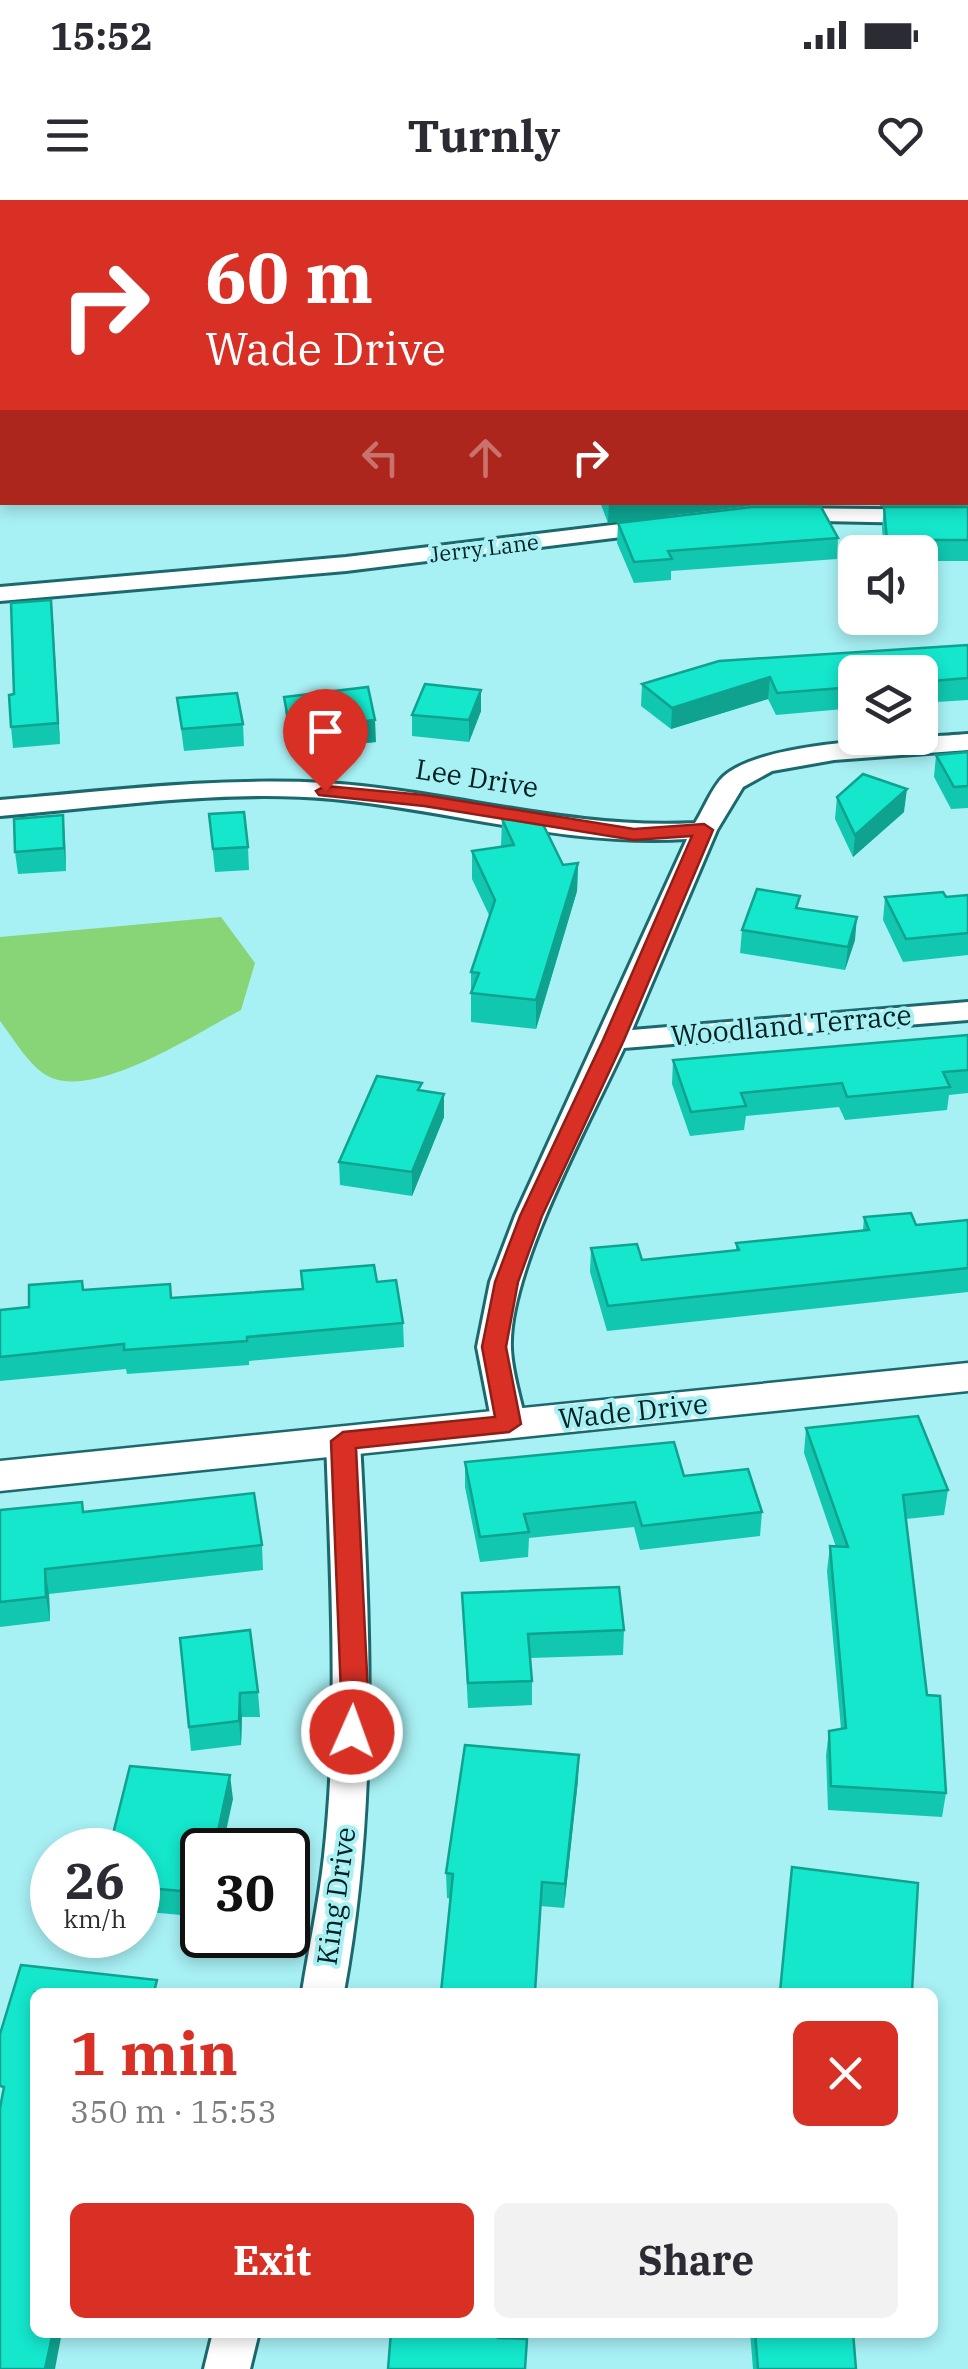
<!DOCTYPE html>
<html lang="en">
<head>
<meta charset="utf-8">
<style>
  body { margin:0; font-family:"IBM Plex Serif",serif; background:#f2f2f3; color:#2b2b33; height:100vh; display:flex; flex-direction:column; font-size:38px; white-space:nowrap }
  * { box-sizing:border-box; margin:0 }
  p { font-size:32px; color:#7c7c81 }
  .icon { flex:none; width:55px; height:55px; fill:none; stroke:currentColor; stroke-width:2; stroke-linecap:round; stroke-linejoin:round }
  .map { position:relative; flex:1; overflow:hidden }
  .sheet { position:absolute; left:30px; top:1788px; width:908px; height:350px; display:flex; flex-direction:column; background:#fff; border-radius:15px; box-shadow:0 5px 15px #0003 }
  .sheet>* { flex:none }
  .top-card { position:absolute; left:0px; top:0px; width:970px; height:305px; box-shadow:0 5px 15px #0003; background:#d93025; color:#fff; overflow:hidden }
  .fabs { position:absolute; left:838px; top:335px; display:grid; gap:20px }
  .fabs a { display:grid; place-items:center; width:100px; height:100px; border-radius:15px; background:#fff; box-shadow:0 5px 15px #0003; font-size:50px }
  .speed { position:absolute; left:30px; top:1628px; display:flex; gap:20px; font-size:50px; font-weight:700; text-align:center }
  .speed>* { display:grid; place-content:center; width:130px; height:130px; border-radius:50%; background:#fff; box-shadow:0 5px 15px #0003; line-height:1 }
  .speed small { font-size:25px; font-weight:400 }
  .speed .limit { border:5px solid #111; border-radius:15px; background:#fff; color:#111 }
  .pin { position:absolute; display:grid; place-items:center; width:85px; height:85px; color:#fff; margin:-102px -42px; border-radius:50% 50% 50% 0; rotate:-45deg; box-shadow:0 0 10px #0007 }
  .pin .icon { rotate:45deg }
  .me { position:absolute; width:110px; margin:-55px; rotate:2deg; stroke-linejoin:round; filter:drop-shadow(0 0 8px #0008) }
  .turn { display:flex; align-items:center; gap:35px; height:210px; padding:0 40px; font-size:45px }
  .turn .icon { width:130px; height:130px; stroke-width:2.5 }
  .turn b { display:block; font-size:70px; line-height:85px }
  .lanes { display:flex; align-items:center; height:95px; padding:0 40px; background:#0003; justify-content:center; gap:50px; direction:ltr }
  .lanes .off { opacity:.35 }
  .round { display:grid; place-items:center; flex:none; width:105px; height:105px; border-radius:15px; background:#f2f2f3 }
  .headline { display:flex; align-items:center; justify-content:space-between; height:170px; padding:0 40px }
  h1 { font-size:60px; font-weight:700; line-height:75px; color:#d93025 }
  .button { display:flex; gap:20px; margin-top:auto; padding:20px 40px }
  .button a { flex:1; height:115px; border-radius:15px; background:#d93025; color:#fff; font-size:40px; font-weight:700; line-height:115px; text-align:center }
  .button a+a { background:#f2f2f3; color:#2b2b33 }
  .status { display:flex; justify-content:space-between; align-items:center; height:70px; padding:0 50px; background:#fff; direction:ltr }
  .status svg { height:28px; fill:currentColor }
  header { display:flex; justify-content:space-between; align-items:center; height:130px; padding:0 40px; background:#fff; font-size:45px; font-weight:700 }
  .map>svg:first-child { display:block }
</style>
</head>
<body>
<div class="status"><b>15:52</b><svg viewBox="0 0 49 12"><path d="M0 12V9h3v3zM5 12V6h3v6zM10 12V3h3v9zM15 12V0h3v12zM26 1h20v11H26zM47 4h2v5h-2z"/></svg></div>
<header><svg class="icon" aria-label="menu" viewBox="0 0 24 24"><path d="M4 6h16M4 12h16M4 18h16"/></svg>Turnly<svg class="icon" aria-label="heart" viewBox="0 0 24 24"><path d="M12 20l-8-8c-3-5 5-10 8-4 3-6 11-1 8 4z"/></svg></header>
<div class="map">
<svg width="968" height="2169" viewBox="0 0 968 2169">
  <rect width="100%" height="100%" fill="#a7f0f4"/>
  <!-- water -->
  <path fill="#87d577" d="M221,717L255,763L241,810C198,832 92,903 46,875C28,864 13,838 0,821V737Z"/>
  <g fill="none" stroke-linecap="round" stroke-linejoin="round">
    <defs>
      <g id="minor">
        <rect x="193" y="0" width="18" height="2"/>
        <polygon points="494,0 512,0 513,2 495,2"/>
        <polygon points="824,0 843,0 844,2 826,2"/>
        <polygon points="780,308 968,310 968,324 772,320 769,315"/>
        <polygon points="662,319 670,321 673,326 670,331 346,371 0,401 0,387 346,357"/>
        <path d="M968,534V550L834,560L772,571L743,587L717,630L632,830L968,802V820L624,848C591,920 507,1073 511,1149C512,1173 521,1200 526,1224L521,1232L509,1236L497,1232L492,1224L477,1147L490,1082L515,1016L687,639C567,647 451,610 333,599C223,589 110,607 0,616V600C108,591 217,577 326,583C451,591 570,630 695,623C704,609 712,587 724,576C767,539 910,539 968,534Z"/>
        <path d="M343,1229L355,1232L360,1241C370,1427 378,1608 344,1792H302C309,1747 319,1702 324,1656C339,1518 331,1379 326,1241L331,1232Z"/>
        <polygon points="213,2132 259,2132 250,2169 204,2169"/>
      </g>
      <polygon id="tertiary" points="968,1163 968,1191 0,1291 0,1261"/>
    </defs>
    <!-- minor casing -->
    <use href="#minor" stroke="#1c696d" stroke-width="6"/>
    <!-- tertiary casing -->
    <use href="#tertiary" stroke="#1c696d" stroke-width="5"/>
    <!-- minor -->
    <use href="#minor" fill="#fff" fill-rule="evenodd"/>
    <!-- tertiary -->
    <use href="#tertiary" fill="#fff" fill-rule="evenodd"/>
  </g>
  <!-- wall -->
  <g fill="#11c7af">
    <polygon points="880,0 968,0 968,179 968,2 882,2"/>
    <polygon points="0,23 2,56 2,108 0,108"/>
    <rect x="0" y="157" width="2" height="115"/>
    <polygon points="968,239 968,306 880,306 880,302 968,302"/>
    <polygon points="600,302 808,302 808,306 750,306 608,323"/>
    <polygon points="884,307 968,307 968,361 920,361 920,352 884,352 882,328"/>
    <polygon points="618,323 838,338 837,359 671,371 671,380 634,383 617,343"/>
    <polygon points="53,421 60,544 13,548 11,527 14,494"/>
    <polygon points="968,445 968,500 920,503 920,472 855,472 855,508 776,515 768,499 671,529 641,506 642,484"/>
    <polygon points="284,497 376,542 291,551 286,519"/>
    <polygon points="177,498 243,524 244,546 184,551"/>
    <polygon points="481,511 469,542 412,536 412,515"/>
    <polygon points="968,552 968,608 951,609 934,577 936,555"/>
    <polygon points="837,597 904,612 853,657 835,619"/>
    <polygon points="209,614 248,647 249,670 215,672"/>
    <polygon points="502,619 563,665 578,663 577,691 536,829 471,822 471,772 490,717 472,679 472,651 501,647"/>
    <polygon points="65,638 66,671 18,674 15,652"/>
    <polygon points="968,695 968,755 903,762 883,720 885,697 946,697"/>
    <polygon points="799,708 855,740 845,770 740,753 742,730"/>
    <polygon points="968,835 968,893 949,895 947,910 845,920 839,907 746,916 744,930 690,936 672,884 673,860"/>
    <polygon points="444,894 444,917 412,996 340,985 339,962"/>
    <polygon points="864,1017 916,1025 968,1020 968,1092 607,1131 590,1072 591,1048 642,1060 736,1050 736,1043 863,1030"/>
    <polygon points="301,1071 377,1082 403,1123 404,1147 249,1161 249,1165 127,1174 126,1169 0,1181 0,1110 29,1107 82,1081 84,1090 170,1084 172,1098 302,1089"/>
    <polygon points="806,1228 948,1290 944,1315 906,1319 927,1495 946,1593 942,1617 828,1610 826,1555 829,1531 841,1529 827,1371 830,1346 836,1347 804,1253"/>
    <polygon points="465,1262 684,1276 762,1312 760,1336 640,1350 634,1327 529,1338 528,1357 480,1362 465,1287"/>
    <polygon points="0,1310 84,1312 262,1345 263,1370 49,1394 50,1421 0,1427"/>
    <polygon points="462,1393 624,1430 623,1455 530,1458 532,1481 532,1505 468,1508"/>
    <polygon points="180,1438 258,1492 260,1517 242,1517 241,1545 191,1551"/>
    <polygon points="578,1580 564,1708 447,1698 446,1673"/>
    <polygon points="233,1599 202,1650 202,1717 138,1711 138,1650"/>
    <polygon points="750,2132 853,2132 856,2169 753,2169"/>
  </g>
  <!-- shaded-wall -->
  <g fill="#0ea28f">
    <polygon points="0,23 2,56 2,65 0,61"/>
    <polygon points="609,302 750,302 750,306 608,323"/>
    <polygon points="51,400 53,421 60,544 58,523"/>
    <polygon points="770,477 768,499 671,529 672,508"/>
    <polygon points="481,490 481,511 469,542 469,520"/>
    <polygon points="375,520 376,542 291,551 290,529"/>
    <polygon points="907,589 904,612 853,657 855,635"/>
    <polygon points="63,615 65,638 66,671 64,648"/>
    <polygon points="578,663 577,691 536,829 536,800"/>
    <polygon points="857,717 855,740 845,770 848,747"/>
    <polygon points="444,894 444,917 412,996 412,972"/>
    <polygon points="45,1369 49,1394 50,1421 46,1397"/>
    <polygon points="240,1493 242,1517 241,1545 239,1521"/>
    <polygon points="579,1555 578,1580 564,1708 565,1684"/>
    <polygon points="230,1575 233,1599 222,1650 214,1650"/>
    <polygon points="53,2132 62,2132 55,2169 45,2169"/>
  </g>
  <!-- building -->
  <g fill="#14e7cc" stroke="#0ea28f" stroke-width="2.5">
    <polygon points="113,0 158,0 159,2 113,2"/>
    <polygon points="259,0 311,0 312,2 260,2"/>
    <polygon points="416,0 461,0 462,2 417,2"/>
    <polygon points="574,0 620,0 621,2 575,2"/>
    <polygon points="754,0 794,0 795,2 755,2"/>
    <polygon points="895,0 968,0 968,160 968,2 897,2"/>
    <polygon points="2,59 2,89 0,89 0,60"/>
    <rect x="0" y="157" width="2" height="95"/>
    <polygon points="752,307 821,307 838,338 668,351 672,359 634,362 618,323"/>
    <polygon points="884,307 968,307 968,340 887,340"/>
    <polygon points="51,400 58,523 11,527 9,495 14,494 11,403"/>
    <polygon points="968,445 968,478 920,482 920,472 855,472 855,487 777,493 770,477 672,508 642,484 719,461"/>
    <polygon points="425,484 481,490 469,520 412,515"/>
    <polygon points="368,487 375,520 290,529 284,497"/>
    <polygon points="237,493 243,524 182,529 177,498"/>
    <polygon points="968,552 968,586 954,587 936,555"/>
    <polygon points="863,574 907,589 855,635 837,597"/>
    <polygon points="244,612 248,647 213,649 209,614"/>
    <polygon points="538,614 563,665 578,663 536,800 471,793 479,773 471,772 495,700 472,651 514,645 502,619"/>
    <polygon points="63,615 64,648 15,652 14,619"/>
    <polygon points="757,689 800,696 796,708 857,717 848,747 742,730"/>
    <polygon points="943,692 946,697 968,695 968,733 906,739 885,697"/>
    <polygon points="968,835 968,870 943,872 950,887 847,897 842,883 741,893 746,906 691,912 673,860"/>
    <polygon points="377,876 422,883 418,890 444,894 412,972 339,962"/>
    <polygon points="911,1013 916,1025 968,1020 968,1068 608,1106 591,1048 637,1044 642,1060 739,1050 736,1043 869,1030 864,1017"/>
    <polygon points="374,1065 377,1082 396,1080 403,1123 247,1137 247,1141 124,1150 124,1144 0,1157 0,1110 29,1107 29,1085 82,1081 83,1090 170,1084 171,1098 303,1089 301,1071"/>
    <polygon points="918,1216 948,1290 903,1295 927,1495 940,1496 946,1593 831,1586 829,1531 846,1528 830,1346 848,1347 806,1228"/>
    <polygon points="674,1242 684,1276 748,1269 762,1312 642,1326 635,1302 524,1314 529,1332 480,1337 465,1262"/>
    <polygon points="254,1293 262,1345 45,1369 46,1397 0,1402 0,1310 82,1302 83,1312"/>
    <polygon points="619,1387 624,1430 528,1434 532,1481 468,1483 462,1393"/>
    <polygon points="250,1430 258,1492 240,1493 239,1521 189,1527 180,1438"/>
    <polygon points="465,1545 579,1555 565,1684 542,1682 535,1792 441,1792 453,1674 446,1673"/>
    <polygon points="130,1566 230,1575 214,1650 202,1650 202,1693 138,1687 138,1650 109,1650"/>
    <polygon points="792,1667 918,1683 912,1792 780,1792"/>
    <polygon points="21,1765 157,1780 154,1792 35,1792 35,2132 53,2132 45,2169 0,2169 0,1908 4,1887 0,1886 0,1834"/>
    <polygon points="391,2132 498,2132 498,2138 527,2139 525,2169 388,2169"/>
    <polygon points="755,2132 853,2132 856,2169 758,2169"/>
  </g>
  <!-- route -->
  <polygon fill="#d93025" stroke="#8d1f18" stroke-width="2.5" points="325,586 424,595 634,629 704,624 713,630 624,840 542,1016 518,1082 506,1147 521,1224 509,1232 356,1248 368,1494 362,1540 352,1543 342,1540 339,1532 341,1494 331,1241 343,1232 495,1217 482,1147 495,1082 520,1016 603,840 692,636 634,640 424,606 319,595 316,591"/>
  <g text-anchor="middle" stroke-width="8" stroke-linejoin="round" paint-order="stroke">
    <!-- far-street labels -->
    <g font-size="22" fill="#012022" stroke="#a7f0f4">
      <text transform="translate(484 348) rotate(-7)" y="8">Jerry Lane</text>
    </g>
    <!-- street labels -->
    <g font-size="28" fill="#012022" stroke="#a7f0f4">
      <text transform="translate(477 578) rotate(9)" y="10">Lee Drive</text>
      <text transform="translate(791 825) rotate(-5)" y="10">Woodland Terrace</text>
      <text transform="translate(633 1211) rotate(-6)" y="10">Wade Drive</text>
      <text transform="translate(336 1696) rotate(-82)" y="10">King Drive</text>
    </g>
  </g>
</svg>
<div class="fabs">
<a><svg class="icon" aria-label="sound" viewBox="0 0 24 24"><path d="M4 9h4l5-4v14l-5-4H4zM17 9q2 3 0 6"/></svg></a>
<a><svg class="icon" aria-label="layers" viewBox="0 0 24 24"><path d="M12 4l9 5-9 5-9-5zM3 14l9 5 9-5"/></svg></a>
</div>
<div class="speed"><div>26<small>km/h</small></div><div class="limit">30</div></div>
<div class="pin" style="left:325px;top:591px;background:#d93025"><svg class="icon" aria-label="arrive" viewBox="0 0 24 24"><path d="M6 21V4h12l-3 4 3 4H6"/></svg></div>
<svg class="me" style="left:352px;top:1532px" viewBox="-20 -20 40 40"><circle r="17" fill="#d93025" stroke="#fff" stroke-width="3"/><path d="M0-11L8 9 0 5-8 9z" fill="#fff"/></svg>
<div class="top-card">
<div class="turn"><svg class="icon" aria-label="right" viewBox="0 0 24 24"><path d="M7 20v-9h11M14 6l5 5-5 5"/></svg><div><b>60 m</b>Wade Drive</div></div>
<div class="lanes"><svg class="icon off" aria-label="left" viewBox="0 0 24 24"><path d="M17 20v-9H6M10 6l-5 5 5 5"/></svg><svg class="icon off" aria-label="ahead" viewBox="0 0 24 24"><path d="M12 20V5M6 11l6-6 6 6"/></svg><svg class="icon" aria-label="right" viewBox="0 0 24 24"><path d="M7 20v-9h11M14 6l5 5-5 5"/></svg></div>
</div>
<section class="sheet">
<div class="headline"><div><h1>1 min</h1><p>350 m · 15:53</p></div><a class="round" style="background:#d93025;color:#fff"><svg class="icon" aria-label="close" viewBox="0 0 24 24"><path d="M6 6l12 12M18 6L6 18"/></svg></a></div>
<div class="button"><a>Exit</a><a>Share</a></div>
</section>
</div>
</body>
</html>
